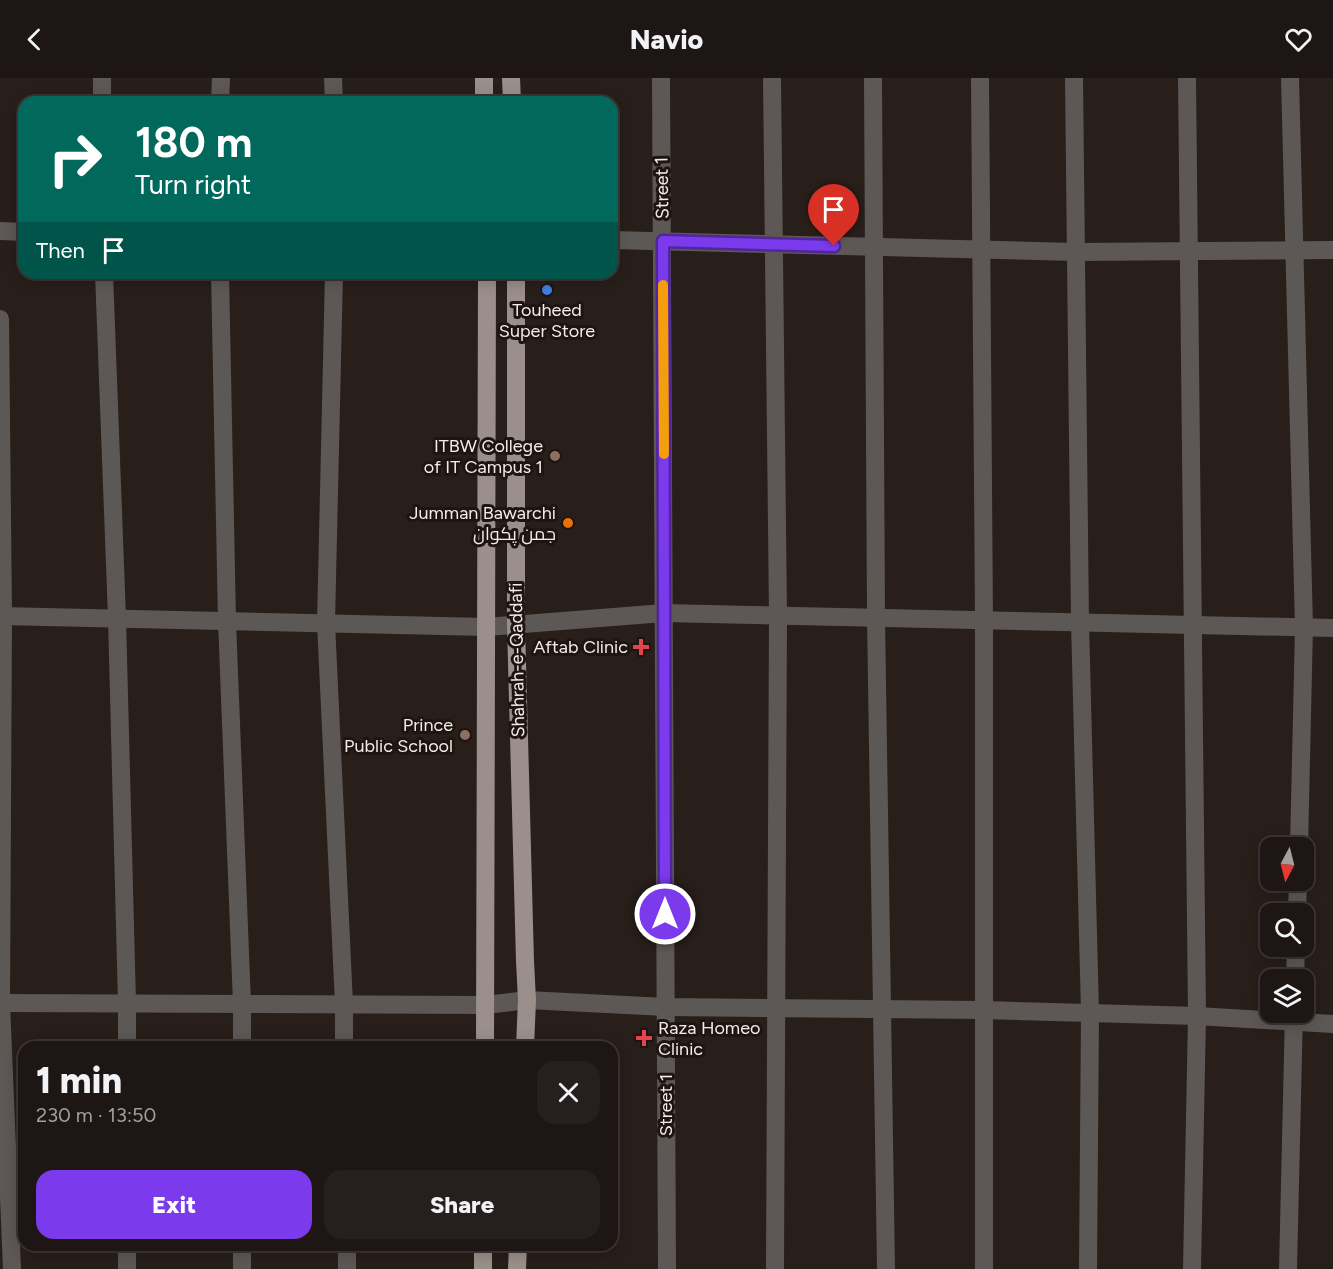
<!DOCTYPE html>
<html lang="en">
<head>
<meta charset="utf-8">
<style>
  body { margin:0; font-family:Figtree,Cairo,sans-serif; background:#261f1d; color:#f1f3f6; height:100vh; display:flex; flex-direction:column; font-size:22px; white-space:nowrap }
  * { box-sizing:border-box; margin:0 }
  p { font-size:20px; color:#a19fa0 }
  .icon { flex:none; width:33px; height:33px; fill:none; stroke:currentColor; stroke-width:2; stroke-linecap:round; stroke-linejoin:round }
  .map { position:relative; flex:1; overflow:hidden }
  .side { position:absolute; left:18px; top:963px; width:600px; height:210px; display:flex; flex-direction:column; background:#1e1614; border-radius:18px; box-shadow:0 3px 15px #0003,0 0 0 2px #3c3534 }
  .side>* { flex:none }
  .banner { position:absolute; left:18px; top:18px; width:600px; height:183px; border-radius:18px; box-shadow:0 3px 15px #0003,0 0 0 2px #3c3534; background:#00695c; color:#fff; overflow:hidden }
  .needle { width:39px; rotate:187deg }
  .fabs { position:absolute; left:1260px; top:759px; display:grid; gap:12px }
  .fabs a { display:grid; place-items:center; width:54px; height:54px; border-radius:12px; background:#1e1614; box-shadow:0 3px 15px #0003,0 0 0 2px #3c3534; font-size:30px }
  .pin { position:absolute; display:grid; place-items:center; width:51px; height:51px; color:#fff; margin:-62px -26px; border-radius:50% 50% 50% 0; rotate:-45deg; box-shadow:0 0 6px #0007 }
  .pin .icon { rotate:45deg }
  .me { position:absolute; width:66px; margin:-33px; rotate:0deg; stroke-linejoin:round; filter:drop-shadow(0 0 4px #0008) }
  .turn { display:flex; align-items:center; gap:21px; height:126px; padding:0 18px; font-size:27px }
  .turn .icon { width:78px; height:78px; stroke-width:2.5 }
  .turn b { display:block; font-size:42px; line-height:51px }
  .then { display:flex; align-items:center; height:57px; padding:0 18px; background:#0003; gap:12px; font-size:22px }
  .round { display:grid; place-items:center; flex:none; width:63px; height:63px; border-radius:18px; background:#261f1d }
  .summary { display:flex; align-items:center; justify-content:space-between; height:102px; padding:0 18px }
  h1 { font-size:36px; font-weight:800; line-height:45px }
  .button { display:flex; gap:12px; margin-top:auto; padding:12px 18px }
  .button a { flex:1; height:69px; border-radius:18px; background:#7c3aed; color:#fff; font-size:24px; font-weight:800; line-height:69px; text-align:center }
  .button a+a { background:#261f1d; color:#f1f3f6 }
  header { display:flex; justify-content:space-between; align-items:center; height:78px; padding:0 18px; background:#1e1614; font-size:27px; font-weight:800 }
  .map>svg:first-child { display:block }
</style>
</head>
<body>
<header><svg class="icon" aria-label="back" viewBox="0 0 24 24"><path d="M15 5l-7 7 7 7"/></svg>Navio<svg class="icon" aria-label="heart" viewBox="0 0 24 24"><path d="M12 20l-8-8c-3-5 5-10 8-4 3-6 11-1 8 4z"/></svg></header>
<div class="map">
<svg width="1333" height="1191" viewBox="0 0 1333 1191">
  <rect width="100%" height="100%" fill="#281e1a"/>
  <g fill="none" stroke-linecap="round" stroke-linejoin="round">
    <!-- street -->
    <g stroke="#5d5855" stroke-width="18">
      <polyline points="102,0 102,24"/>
      <polyline points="333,0 334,24"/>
      <polyline points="661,0 667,1191"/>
      <polyline points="772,0 778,537 775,1191"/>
      <polyline points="873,0 876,539 886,1191"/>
      <polyline points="980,0 984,542 984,1191"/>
      <polyline points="1074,0 1080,544 1090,935 1088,1191"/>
      <polyline points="1187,0 1197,938 1192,1191"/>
      <polyline points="1290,0 1304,549 1299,770"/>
      <polyline points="220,24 221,0"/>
      <polyline points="0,153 24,154"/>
      <polyline points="612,162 1076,174 1333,172"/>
      <polyline points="104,195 117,540 127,925 127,969"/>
      <polyline points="220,195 227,543 242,926 242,969"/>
      <polyline points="334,195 326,545 344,926 344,969"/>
      <polyline points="0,241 3,538 1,925 12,1191"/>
      <polyline points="0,538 486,549 664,535 1333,550"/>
      <polyline points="1297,836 1298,802"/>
      <polyline points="1295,902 1296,868"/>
      <polyline points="0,925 486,927 527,922 666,929 984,932 1197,938 1333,946"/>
      <polyline points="242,1167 242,1191"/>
      <polyline points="347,1167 347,1191"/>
      <polyline points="127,1191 127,1167"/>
      <polyline points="1288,1191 1294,934"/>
    </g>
    <!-- primary -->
    <g stroke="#9a8f8a" stroke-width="18">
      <polyline points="484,0 484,24"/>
      <polyline points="511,0 512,24"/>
      <polyline points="516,195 516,547 525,883 527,922 525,969"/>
      <polyline points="485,969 487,195"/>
      <polyline points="483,1191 483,1167"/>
      <polyline points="517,1191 518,1167"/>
    </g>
  </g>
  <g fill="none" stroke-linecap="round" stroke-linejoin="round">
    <defs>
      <polyline id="route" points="665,836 663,163 834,168"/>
    </defs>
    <!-- route casing -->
    <use href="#route" stroke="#51269a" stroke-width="15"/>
    <!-- route -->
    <use href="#route" stroke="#7c3aed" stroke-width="10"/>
    <!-- slow -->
    <polyline stroke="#f59e0b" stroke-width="10" points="663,207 664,376"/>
  </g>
  <!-- markers -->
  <circle fill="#3f7fe0" stroke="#1e1511" stroke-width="2" cx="547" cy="212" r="6"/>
  <g fill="#8d6e63" stroke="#1e1511" stroke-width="2">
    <circle cx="555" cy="378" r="6"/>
    <circle cx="465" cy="657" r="6"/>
  </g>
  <circle fill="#e8710a" stroke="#1e1511" stroke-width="2" cx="568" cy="445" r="6"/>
  <g fill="#e0444e" stroke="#1e1511" stroke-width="2">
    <path d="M638 560h6v6h6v6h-6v6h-6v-6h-6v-6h6z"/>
    <path d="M641 951h6v6h6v6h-6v6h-6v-6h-6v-6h6z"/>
  </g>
  <g text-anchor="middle" stroke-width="6" stroke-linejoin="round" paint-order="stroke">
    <!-- street labels -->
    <g font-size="18" fill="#f3ebe9" stroke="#1e1511">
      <text transform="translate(662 110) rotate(-91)" y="6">Street 1</text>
      <text transform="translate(517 582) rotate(-91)" y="6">Shahrah-e-Qaddafi</text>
      <text transform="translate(666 1027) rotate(-90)" y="6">Street 1</text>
    </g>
    <!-- poi labels -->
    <g font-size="18" fill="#f3ebe9" stroke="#1e1511" text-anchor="end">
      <text x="547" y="238" text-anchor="middle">Touheed<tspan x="547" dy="21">Super Store</tspan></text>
      <text x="543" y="374">ITBW College<tspan x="543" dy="21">of IT Campus 1</tspan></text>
      <text x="556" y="441">Jumman Bawarchi<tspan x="556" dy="21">جمن پکوان</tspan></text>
      <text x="628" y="575">Aftab Clinic</text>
      <text x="453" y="653">Prince<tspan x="453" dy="21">Public School</tspan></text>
      <text x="658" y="956" text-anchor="start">Raza Homeo<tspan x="658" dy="21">Clinic</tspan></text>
    </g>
  </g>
</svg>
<div class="fabs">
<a><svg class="needle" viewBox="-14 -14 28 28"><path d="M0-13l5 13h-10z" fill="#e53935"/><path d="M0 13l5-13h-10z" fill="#a19fa0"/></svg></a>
<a><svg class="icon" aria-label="search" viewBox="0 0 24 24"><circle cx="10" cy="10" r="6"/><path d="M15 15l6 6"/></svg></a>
<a><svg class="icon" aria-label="layers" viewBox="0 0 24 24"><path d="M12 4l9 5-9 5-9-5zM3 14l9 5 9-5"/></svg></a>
</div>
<div class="pin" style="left:834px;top:168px;background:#d93025"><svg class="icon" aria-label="arrive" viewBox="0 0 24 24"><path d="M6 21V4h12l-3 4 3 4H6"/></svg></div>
<svg class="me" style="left:665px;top:836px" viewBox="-20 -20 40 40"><circle r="17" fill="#7c3aed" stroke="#fff" stroke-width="3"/><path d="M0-11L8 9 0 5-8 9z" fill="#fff"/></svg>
<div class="banner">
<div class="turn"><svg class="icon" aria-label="right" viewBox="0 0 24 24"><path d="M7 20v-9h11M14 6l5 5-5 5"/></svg><div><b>180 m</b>Turn right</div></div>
<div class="then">Then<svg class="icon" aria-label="arrive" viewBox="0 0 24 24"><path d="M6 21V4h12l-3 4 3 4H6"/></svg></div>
</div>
<section class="side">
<div class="summary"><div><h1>1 min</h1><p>230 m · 13:50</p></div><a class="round"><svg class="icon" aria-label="close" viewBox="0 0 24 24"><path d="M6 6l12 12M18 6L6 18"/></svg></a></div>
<div class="button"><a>Exit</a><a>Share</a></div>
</section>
</div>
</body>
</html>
